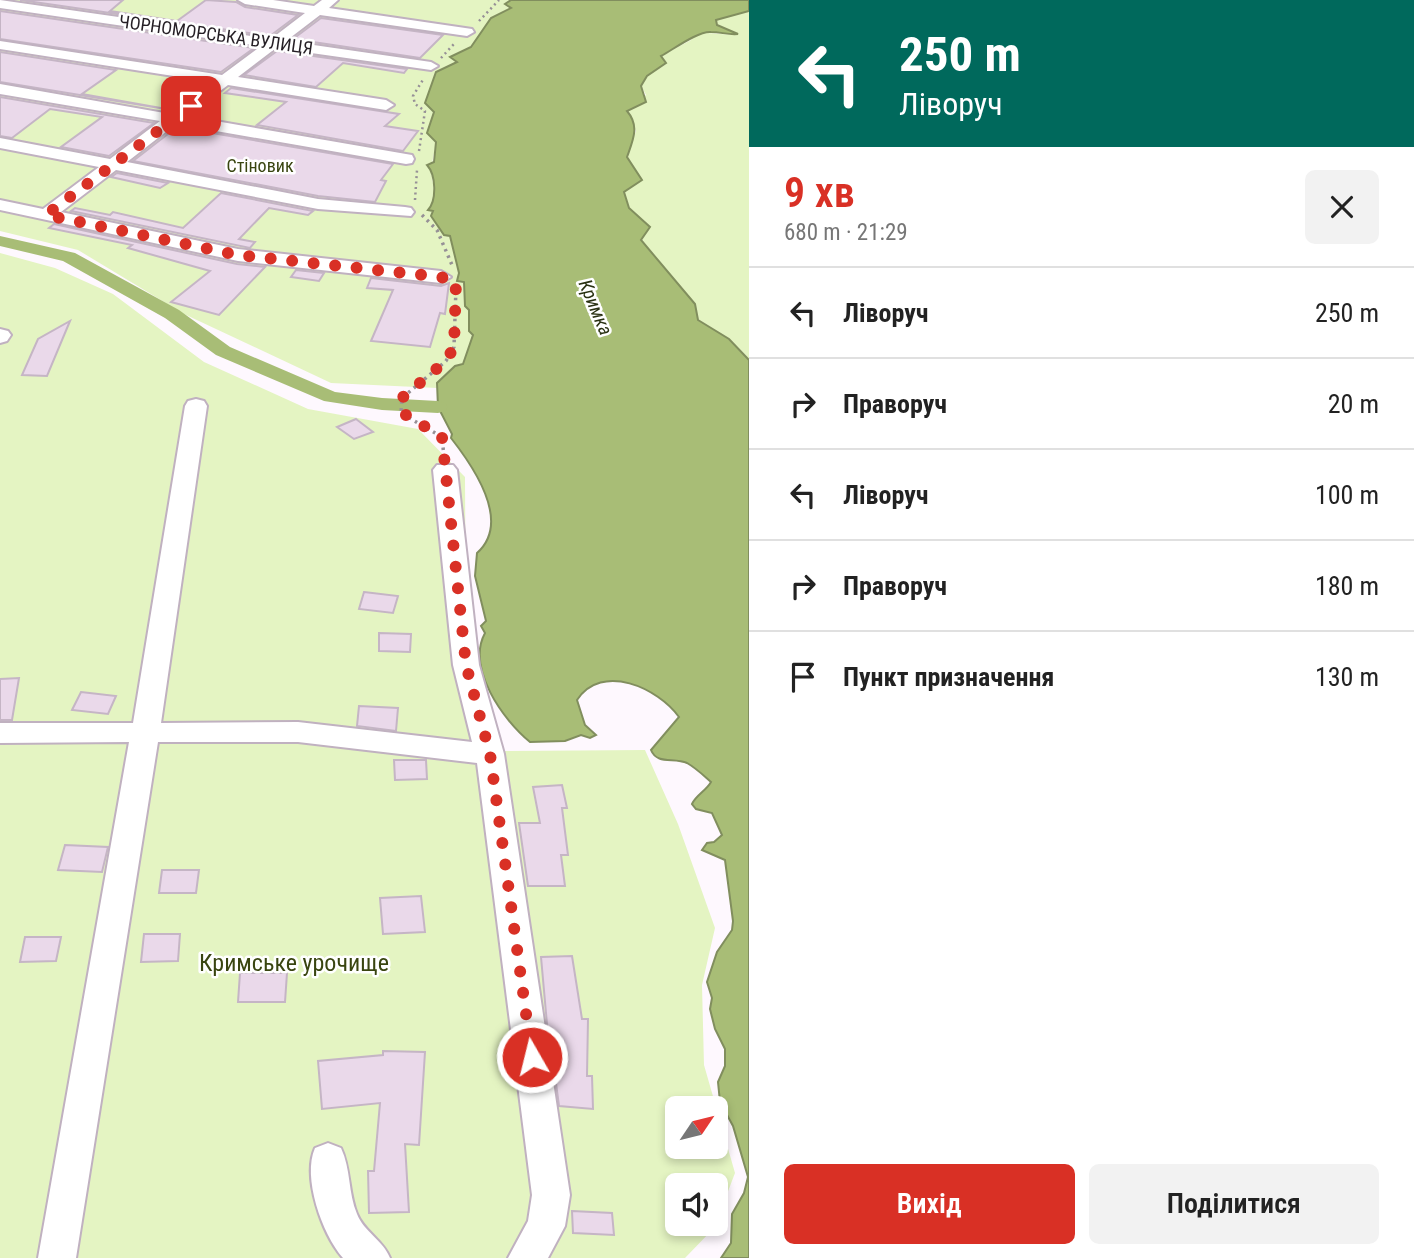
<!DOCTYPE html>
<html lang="uk">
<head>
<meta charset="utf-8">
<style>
  body { margin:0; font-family:"Roboto Condensed",sans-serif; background:#f2f2f2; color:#222; height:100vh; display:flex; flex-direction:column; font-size:26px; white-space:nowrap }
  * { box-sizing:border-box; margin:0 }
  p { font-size:23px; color:#767676 }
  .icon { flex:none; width:38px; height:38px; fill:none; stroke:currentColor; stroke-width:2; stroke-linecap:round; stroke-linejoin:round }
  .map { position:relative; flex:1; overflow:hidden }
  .sheet { display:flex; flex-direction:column; background:#fff; width:665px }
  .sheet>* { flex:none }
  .banner { background:#00695c; color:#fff; overflow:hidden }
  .needle { width:46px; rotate:55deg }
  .fabs { position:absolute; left:665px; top:1096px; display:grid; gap:14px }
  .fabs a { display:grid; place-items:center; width:63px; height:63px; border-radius:10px; background:#fff; box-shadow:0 4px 10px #0003; font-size:35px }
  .pin { position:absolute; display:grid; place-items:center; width:60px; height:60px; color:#fff; margin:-30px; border-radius:14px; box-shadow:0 4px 10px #0006 }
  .me { position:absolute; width:77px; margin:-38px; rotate:352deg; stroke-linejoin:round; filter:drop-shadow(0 0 5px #0008) }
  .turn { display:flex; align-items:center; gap:24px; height:147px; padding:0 35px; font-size:32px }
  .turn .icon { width:91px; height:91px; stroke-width:2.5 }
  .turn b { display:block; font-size:49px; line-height:60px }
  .round { display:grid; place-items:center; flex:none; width:74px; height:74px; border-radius:10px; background:#f2f2f2 }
  .overview { display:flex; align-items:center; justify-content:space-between; height:119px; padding:0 35px }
  h1 { font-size:42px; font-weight:600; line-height:52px; color:#d93025 }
  .action { display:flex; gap:14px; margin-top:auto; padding:14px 35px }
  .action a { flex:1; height:80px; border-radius:10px; background:#d93025; color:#fff; font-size:28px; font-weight:600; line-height:80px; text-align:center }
  .action a+a { background:#f2f2f2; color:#222 }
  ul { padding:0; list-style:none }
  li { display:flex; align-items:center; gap:21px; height:91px; padding:0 35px; border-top:2px solid #e0e0e0 }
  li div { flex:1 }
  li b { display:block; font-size:26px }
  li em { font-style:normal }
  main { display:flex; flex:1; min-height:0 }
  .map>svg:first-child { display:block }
</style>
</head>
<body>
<main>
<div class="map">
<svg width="749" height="1258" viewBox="0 0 749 1258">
  <rect width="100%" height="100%" fill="#fef8fe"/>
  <!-- green -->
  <g fill="#e4f4c2" fill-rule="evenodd">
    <polygon points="0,0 511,0 505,4 512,8 491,18 471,47 451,57 458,62 436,72 425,103 434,112 428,132 436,142 431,169 434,191 433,211 450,236 459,273 464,282 465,306 469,310 469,331 473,335 463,364 455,366 437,383 437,388 331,383 184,314 78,250 0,231"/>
    <path d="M749,11V360L729,339L698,320L641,239L649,227L629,208L623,191L642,180L627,157L636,131L627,110L646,95L641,86L647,76L666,64L661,56L691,40L696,34C711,31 723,36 737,34L716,25V20Z"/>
    <path d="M0,253L55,268L113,294L204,362L308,409L418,429L465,477L466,665L497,751L645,750L678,824L715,928L702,985L704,1065L735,1173L714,1228L685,1258H0ZM677,1108H716V1146H677ZM677,1185H716V1223H677Z"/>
  </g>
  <!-- water -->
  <path fill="#a8bd76" stroke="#818e5e" stroke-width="2" d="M511,0H749V11L716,20L717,25L738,34C728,35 721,32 711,32C698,31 674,49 661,56L666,63L647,76L641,86L646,102L627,111C640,126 633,140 627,157L642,180L624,192L629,208L650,227L641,240L695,304L698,320L729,339L749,360V1258H721L731,1243L732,1214L744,1193L748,1177L733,1126L720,1102L718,1082L725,1066V1049L715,1029L710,1009L712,998L707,982L717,952L732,930L733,921L725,860L702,850L707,843L714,842L722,835L712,813L696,809L692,804C696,795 706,791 711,782C703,775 696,768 687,763C674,757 657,765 651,750L679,717C658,688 602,662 577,700L585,725L596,735L590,738L581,735L565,741L530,742C503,720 466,668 485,633L481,626L486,621L475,576L477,553C512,522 473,466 451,438L452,434L438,407L437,383L455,366L463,364L473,335L469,331V310L465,306L464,282L457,281L459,273L450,236L444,235L431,216L433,211L428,210C437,200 436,175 427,165L434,162L436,142L427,133L434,112L425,103L436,72L457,62L450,57L471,47L491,18L511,8L505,4Z"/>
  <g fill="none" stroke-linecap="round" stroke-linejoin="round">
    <!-- canal -->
    <polygon fill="#a8bd76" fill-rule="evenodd" points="0,236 75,253 179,310 230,347 335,392 382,398 438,401 445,403 448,407 445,411 438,413 382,410 324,401 216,355 165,318 63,261 0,246"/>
  </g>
  <!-- building -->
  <g fill="#ead9ea" stroke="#c5b5c5" stroke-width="2">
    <polygon points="20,0 123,0 110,11 177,21 206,0 236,2 245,7 298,15 270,36"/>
    <polygon points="0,11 254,48 221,72 0,39"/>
    <polygon points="321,18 443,35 420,58 293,39"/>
    <polygon points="277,51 407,69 404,73 343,63 316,87 244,75"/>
    <polygon points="0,52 116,70 82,94 172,110 0,82"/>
    <polygon points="231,88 399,114 385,126 418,131 403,151 257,125 286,102 225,93"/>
    <polygon points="0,97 154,123 109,156 61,147 102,117 50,109 12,138 0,136"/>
    <polygon points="177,127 393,164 381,180 386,181 375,202 318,196 133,161"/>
    <polygon points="117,173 168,183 160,188 111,177"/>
    <polygon points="221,193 313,211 308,215 269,208 239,239 255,242 250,248 71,211 75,208 110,215 113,212 183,228"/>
    <polygon points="54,224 237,264 265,267 219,315 171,302 210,271 128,248 132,245 49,228"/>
    <polygon points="296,270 324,273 319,281 291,277"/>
    <polygon points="371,278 441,286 449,283 445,314 440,313 430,347 371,341 393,290 367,288"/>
    <polygon points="70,321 47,376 22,375 38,339"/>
    <polygon points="356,419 373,432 354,439 337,427"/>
    <polygon points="364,592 398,596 393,613 359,609"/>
    <polygon points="379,633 411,634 410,652 379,651"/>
    <polygon points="19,678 12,720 0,720 0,679"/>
    <polygon points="81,692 116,696 108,714 72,710"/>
    <polygon points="359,706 398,708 396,731 357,726"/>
    <polygon points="394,760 426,760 427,779 395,780"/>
    <polygon points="562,785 567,808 562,808 568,855 561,855 565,886 528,886 519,823 540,823 533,787"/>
    <polygon points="65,845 108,847 102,872 58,870"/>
    <polygon points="162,870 199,870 196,893 159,893"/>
    <polygon points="421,896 425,932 383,934 380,898"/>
    <polygon points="144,934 180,934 178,961 141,962"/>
    <polygon points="25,937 61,937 56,961 20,962"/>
    <polygon points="572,956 582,1019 588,1019 587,1076 592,1076 593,1109 559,1106 554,1068 554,1041 549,1040 547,1024 541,957"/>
    <polygon points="240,973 287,973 285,1002 238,1002"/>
    <polygon points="383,1051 425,1052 419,1145 405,1144 409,1212 369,1213 368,1171 374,1171 380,1103 322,1109 318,1061 383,1055"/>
    <polygon points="572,1211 612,1213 614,1235 573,1233"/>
  </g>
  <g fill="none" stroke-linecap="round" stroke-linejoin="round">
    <defs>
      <g id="minor">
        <polygon points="0,0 271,39 305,13 245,4 238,0 273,0 314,6 322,0 338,0 329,8 472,29 474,32 467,36 320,15 286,41 431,62 438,66 431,70 276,48 238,77 386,100 394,105 386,110 228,85 187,116 406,154 412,155 414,159 412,163 406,164 176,124 127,162 318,199 405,207 411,208 414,212 411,216 318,209 116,170 61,212 238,249 441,271 451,277 441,283 238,261 0,210 0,200 43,209 99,167 0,148 0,138 110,159 160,121 0,94 0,84 170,114 212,82 0,49 0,41 222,75 261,46 0,8"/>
        <polygon points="0,329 8,331 11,335 7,341 0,343"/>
        <polygon points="196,399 204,401 207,406 161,723 298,722 472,742 453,665 433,470 437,465 453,465 457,470 479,665 504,754 570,1195 565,1226 548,1258 508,1258 528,1221 532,1195 477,763 298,742 158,742 76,1258 38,1258 129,742 0,743 0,723 133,723 185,406 188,401"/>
        <path d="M328,1143L341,1148C351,1169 348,1193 357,1214C364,1232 383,1240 390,1258H343C322,1234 302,1177 315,1148Z"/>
      </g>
    </defs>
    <!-- minor casing -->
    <use href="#minor" stroke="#c0b1c0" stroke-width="4"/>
    <!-- path-far1 -->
    <g stroke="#969096" stroke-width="2.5" stroke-dasharray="2 3.5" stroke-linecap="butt">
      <polyline points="479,21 499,0"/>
      <polyline points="441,58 454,44"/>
      <polyline points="419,151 425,111 415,104 413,96 424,78"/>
      <polyline points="415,200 417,170"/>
    </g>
    <!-- path -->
    <g stroke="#969096" stroke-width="3.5" stroke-dasharray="2.5 4.5" stroke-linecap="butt">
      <polyline points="422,215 437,230 452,265"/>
      <polyline points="444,457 442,437 401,413 402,398 446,361 454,347 456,287"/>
    </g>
    <!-- minor -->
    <use href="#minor" fill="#fff" fill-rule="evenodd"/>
  </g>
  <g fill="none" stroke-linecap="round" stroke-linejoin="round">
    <!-- route -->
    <polyline stroke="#d93025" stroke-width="12" stroke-dasharray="0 21.6" points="191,106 46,215 238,255 441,277 456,282 454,347 446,361 402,398 401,412 442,437 466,665 490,754 532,1057"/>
  </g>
  <g text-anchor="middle" stroke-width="5" stroke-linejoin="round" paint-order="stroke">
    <!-- far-street labels -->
    <g font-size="18" fill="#251f25" stroke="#fff">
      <text transform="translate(216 35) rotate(8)" y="6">ЧОРНОМОРСЬКА ВУЛИЦЯ</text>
    </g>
    <!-- far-park labels -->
    <g font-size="18" fill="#394510" stroke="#fff">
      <text x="260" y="172">Стіновик</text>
    </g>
    <!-- far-water labels -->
    <g font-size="19" font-style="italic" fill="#293112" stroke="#fff">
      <text transform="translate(596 307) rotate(67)" y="7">Кримка</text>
    </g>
    <!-- near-park labels -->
    <g font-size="24" fill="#394510" stroke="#fff">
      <text x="294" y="971">Кримське урочище</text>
    </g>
  </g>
</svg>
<div class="fabs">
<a><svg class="needle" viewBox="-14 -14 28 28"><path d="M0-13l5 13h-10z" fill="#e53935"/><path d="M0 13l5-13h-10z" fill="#767676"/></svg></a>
<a><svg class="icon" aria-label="sound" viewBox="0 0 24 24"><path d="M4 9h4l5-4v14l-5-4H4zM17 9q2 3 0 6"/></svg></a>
</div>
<div class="pin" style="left:191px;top:106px;background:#d93025"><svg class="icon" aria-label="arrive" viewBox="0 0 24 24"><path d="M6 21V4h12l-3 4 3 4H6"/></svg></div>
<svg class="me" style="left:532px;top:1057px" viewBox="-20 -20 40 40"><circle r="17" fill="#d93025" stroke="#fff" stroke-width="3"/><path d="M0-11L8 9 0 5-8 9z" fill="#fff"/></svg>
</div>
<section class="sheet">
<div class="banner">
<div class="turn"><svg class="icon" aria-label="left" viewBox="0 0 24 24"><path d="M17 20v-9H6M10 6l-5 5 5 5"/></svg><div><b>250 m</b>Ліворуч</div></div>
</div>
<div class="overview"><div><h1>9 хв</h1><p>680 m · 21:29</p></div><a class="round"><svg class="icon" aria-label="close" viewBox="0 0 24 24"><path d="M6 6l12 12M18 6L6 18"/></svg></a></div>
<ul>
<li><svg class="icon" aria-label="left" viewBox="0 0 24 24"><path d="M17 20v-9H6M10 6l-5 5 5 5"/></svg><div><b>Ліворуч</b></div><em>250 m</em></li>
<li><svg class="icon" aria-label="right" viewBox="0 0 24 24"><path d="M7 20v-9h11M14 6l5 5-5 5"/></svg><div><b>Праворуч</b></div><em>20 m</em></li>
<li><svg class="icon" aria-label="left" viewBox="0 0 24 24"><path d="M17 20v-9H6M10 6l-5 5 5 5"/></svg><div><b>Ліворуч</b></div><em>100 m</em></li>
<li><svg class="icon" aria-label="right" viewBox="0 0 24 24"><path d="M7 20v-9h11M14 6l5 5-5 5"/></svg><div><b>Праворуч</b></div><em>180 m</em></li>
<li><svg class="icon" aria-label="arrive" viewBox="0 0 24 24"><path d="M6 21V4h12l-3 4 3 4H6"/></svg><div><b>Пункт призначення</b></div><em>130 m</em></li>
</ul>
<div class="action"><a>Вихід</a><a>Поділитися</a></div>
</section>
</main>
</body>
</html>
